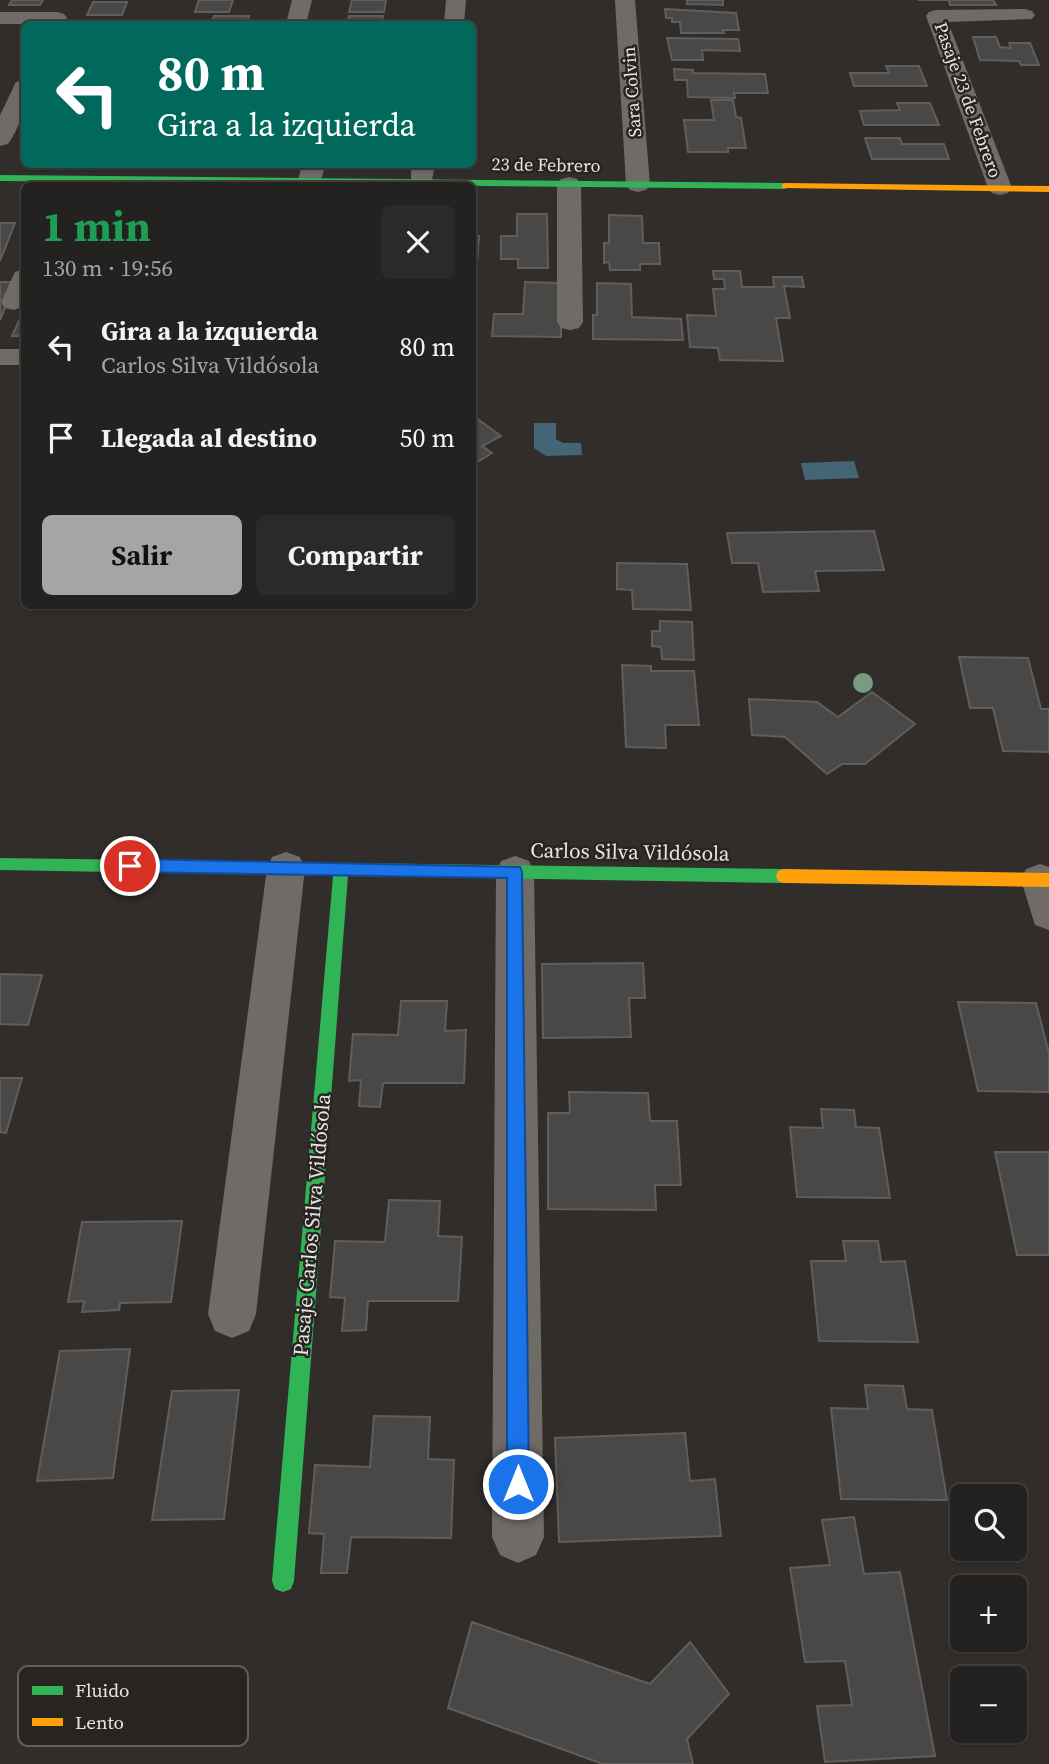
<!DOCTYPE html>
<html lang="es">
<head>
<meta charset="utf-8">
<style>
  body { margin:0; font-family:"Source Serif 4",serif; background:#2c2a29; color:#f1f3f6; height:100vh; display:flex; flex-direction:column; font-size:26px; white-space:nowrap }
  * { box-sizing:border-box; margin:0 }
  p { font-size:23px; color:#a3a4a5 }
  .icon { flex:none; width:38px; height:38px; fill:none; stroke:currentColor; stroke-width:2; stroke-linecap:round; stroke-linejoin:round }
  .map { position:relative; flex:1; overflow:hidden }
  .drawer { position:absolute; left:21px; top:182px; width:455px; height:427px; display:flex; flex-direction:column; background:#242220; border-radius:10px; box-shadow:0 2px 5px #0004,0 0 0 2px #413f3e }
  .drawer>* { flex:none }
  .guide { position:absolute; left:21px; top:21px; width:455px; height:147px; border-radius:10px; box-shadow:0 2px 5px #0004,0 0 0 2px #413f3e; background:#00695c; color:#fff; overflow:hidden }
  .fabs { position:absolute; left:950px; top:1484px; display:grid; gap:14px }
  .fabs a { display:grid; place-items:center; width:77px; height:77px; border-radius:10px; background:#242220; box-shadow:0 2px 5px #0004,0 0 0 2px #413f3e; font-size:35px }
  .pin { position:absolute; display:grid; place-items:center; width:60px; height:60px; color:#fff; margin:-30px; border:4px solid #fff; border-radius:50%; box-shadow:0 2px 7px #0007 }
  .me { position:absolute; width:77px; margin:-38px; rotate:0deg; stroke-linejoin:round; filter:drop-shadow(0 0 5px #0008) }
  .turn { display:flex; align-items:center; gap:24px; height:147px; padding:0 21px; font-size:32px }
  .turn .icon { width:91px; height:91px; stroke-width:2.5 }
  .turn b { display:block; font-size:49px; line-height:60px }
  .round { display:grid; place-items:center; flex:none; width:74px; height:74px; border-radius:10px; background:#2c2a29 }
  .headline { display:flex; align-items:center; justify-content:space-between; height:119px; padding:0 21px }
  h1 { font-size:42px; font-weight:700; line-height:52px; color:#1e9e55 }
  .action { display:flex; gap:14px; margin-top:auto; padding:14px 21px }
  .action a { flex:1; height:80px; border-radius:10px; background:#a7a5a3; color:#111; font-size:28px; font-weight:700; line-height:80px; text-align:center }
  .action a+a { background:#2c2a29; color:#f1f3f6 }
  ul { padding:0; list-style:none }
  li { display:flex; align-items:center; gap:21px; height:91px; padding:0 21px }
  li div { flex:1 }
  li b { display:block; font-size:26px }
  li em { font-style:normal }
  .map>svg:first-child { display:block }
</style>
</head>
<body>
<div class="map">
<svg width="1049" height="1764" viewBox="0 0 1049 1764">
  <rect width="100%" height="100%" fill="#302d2b"/>
  <!-- water -->
  <g fill="#436575">
    <polygon points="534,423 556,423 556,439 563,443 581,443 582,455 546,456 534,448"/>
    <polygon points="854,461 859,478 805,480 801,463"/>
  </g>
  <!-- building -->
  <g fill="#4a4846" stroke="#605e5c" stroke-width="2">
    <polygon points="12,0 43,0 40,5 9,5"/>
    <polygon points="199,0 233,0 229,12 195,12"/>
    <polygon points="352,0 386,0 384,12 349,12"/>
    <polygon points="687,0 723,0 723,5 687,4"/>
    <polygon points="918,0 993,0 996,5 950,5 949,0"/>
    <polygon points="93,2 127,2 122,15 87,15"/>
    <polygon points="665,9 736,13 739,30 723,30 724,33 681,33 680,22 672,22 672,18 666,18"/>
    <polygon points="214,16 249,16 246,24 211,24"/>
    <polygon points="349,16 383,16 381,24 347,24"/>
    <polygon points="973,37 996,37 1000,47 1011,48 1009,43 1030,43 1039,65 1021,65 1019,61 980,60"/>
    <polygon points="667,38 738,39 740,51 702,50 703,60 672,60"/>
    <polygon points="886,66 919,66 927,86 854,86 850,73 889,73"/>
    <polygon points="674,69 693,70 693,73 765,74 768,93 734,93 735,98 688,97 687,80 675,80"/>
    <polygon points="711,100 733,100 736,117 741,118 746,148 728,148 728,152 688,152 684,120 714,120"/>
    <polygon points="897,103 930,103 939,125 864,125 860,111 900,110"/>
    <polygon points="865,138 900,138 902,144 944,144 949,159 872,159"/>
    <polygon points="517,214 547,214 548,268 518,268 518,259 501,259 501,236 517,236"/>
    <polygon points="609,215 642,216 643,243 659,243 660,264 640,264 640,270 610,270 609,262 604,263 604,243 609,243"/>
    <polygon points="0,223 15,223 0,261"/>
    <polygon points="472,236 479,236 477,264 472,264"/>
    <polygon points="713,271 740,271 742,287 774,287 773,277 802,277 804,287 784,286 790,318 776,318 783,361 720,360 718,348 690,347 687,315 716,316 713,289 725,289 724,279 714,279"/>
    <polygon points="0,282 16,282 0,320"/>
    <polygon points="525,282 561,283 561,337 492,336 494,314 523,314"/>
    <polygon points="597,283 631,284 632,317 681,319 683,340 593,339 593,315 597,315"/>
    <polygon points="24,310 24,336 12,336"/>
    <polygon points="472,415 501,436 482,446 492,453 479,461 472,456"/>
    <polygon points="874,531 884,570 815,571 819,591 763,592 758,563 732,563 727,533"/>
    <polygon points="617,563 687,564 691,610 633,609 632,590 617,589"/>
    <polygon points="660,621 692,622 694,660 662,659 661,647 652,646 652,631 660,631"/>
    <polygon points="959,657 1028,658 1041,709 1049,709 1049,752 1003,751 993,708 970,708"/>
    <polygon points="622,665 651,666 651,671 694,671 699,725 665,725 666,748 626,747"/>
    <polygon points="872,692 915,724 865,764 842,764 827,774 785,737 752,735 749,699 817,702 838,717"/>
    <polygon points="643,963 645,998 629,998 631,1037 543,1038 542,964"/>
    <polygon points="0,974 42,975 28,1025 0,1024"/>
    <polygon points="401,1001 447,1001 445,1031 466,1030 464,1083 383,1083 380,1107 359,1106 361,1080 349,1081 353,1034 398,1035"/>
    <polygon points="958,1002 1036,1003 1049,1053 1049,1092 978,1091"/>
    <polygon points="0,1078 22,1078 6,1133 0,1132"/>
    <polygon points="569,1092 648,1093 650,1121 677,1121 681,1185 655,1185 656,1210 548,1209 548,1113 570,1113"/>
    <polygon points="821,1109 854,1110 856,1127 879,1128 890,1198 797,1197 790,1127 823,1128"/>
    <polygon points="995,1152 1049,1152 1049,1255 1017,1255"/>
    <polygon points="389,1200 440,1201 438,1236 462,1237 458,1301 368,1301 366,1330 342,1331 345,1298 330,1297 335,1241 385,1242"/>
    <polygon points="182,1221 171,1302 120,1303 119,1310 82,1312 84,1301 68,1302 82,1222"/>
    <polygon points="843,1241 878,1241 881,1262 905,1261 918,1342 819,1341 811,1261 846,1261"/>
    <polygon points="130,1349 113,1478 37,1481 60,1351"/>
    <polygon points="865,1385 903,1386 907,1409 932,1410 947,1500 841,1499 831,1408 868,1409"/>
    <polygon points="239,1390 224,1519 152,1520 172,1391"/>
    <polygon points="374,1416 430,1417 428,1459 454,1460 451,1538 351,1537 347,1573 321,1573 324,1534 309,1533 315,1465 370,1467"/>
    <polygon points="685,1433 690,1481 715,1479 721,1536 559,1542 555,1438"/>
    <polygon points="854,1517 864,1574 900,1572 935,1756 825,1762 817,1706 852,1705 845,1661 805,1662 790,1568 830,1565 822,1520"/>
    <polygon points="472,1622 650,1684 690,1642 729,1694 687,1739 693,1764 603,1764 448,1708"/>
  </g>
  <g fill="none" stroke-linecap="round" stroke-linejoin="round">
    <!-- street -->
    <g fill="#6f6b67" fill-rule="evenodd">
      <polygon points="292,0 312,0 306,24 286,24"/>
      <polygon points="446,0 466,0 464,24 444,24"/>
      <polygon points="615,0 635,0 650,185 646,190 638,192 630,190 626,185"/>
      <polygon points="1025,9 1032,11 1035,15 1032,19 948,22 1012,188 1008,193 1000,195 992,193 988,188 926,16 929,12 936,10"/>
      <polygon points="0,12 57,12 64,14 67,18 64,22 57,24 0,24"/>
      <path d="M24,80C26,104 22,124 8,144L0,146V115L16,82Z"/>
      <polygon points="302,164 326,164 319,186 301,186 298,181"/>
      <polygon points="411,164 435,164 431,186 411,186"/>
      <polygon points="569,177 577,179 581,184 583,322 579,328 570,330 561,328 557,322 557,184 561,179"/>
      <polygon points="24,269 24,306 14,310 5,308 1,302 15,272"/>
      <rect x="0" y="349" width="24" height="16"/>
      <polygon points="286,852 300,857 305,868 256,1314 249,1331 232,1338 215,1331 208,1314 267,868 272,857"/>
      <polygon points="515,856 529,861 534,872 544,1537 536,1555 518,1563 500,1555 492,1537 496,872 501,861"/>
      <polygon points="1040,864 1049,867 1049,930 1035,925 1021,880 1026,869"/>
    </g>
    <!-- fast -->
    <g fill="#30b455" fill-rule="evenodd">
      <polygon points="0,175 785,183 790,186 785,189 0,181"/>
      <polygon points="0,858 784,869 790,871 792,876 790,881 784,883 348,876 294,1581 291,1589 283,1592 275,1589 272,1581 333,876 0,870"/>
    </g>
    <!-- slow -->
    <g fill="#ff9f0a" fill-rule="evenodd">
      <polygon points="785,183 1049,186 1049,192 782,188 782,184"/>
      <polygon points="784,869 1049,873 1049,887 784,883 778,881 776,876 778,871"/>
    </g>
  </g>
  <!-- trees -->
  <circle fill="#7a9a83" cx="863" cy="683" r="10"/>
  <!-- route -->
  <polygon fill="#1a73e8" stroke="#114b97" stroke-width="2" points="130,859 520,867 522,872 529,1484 525,1491 518,1494 511,1491 507,1484 507,878 130,872 122,866"/>
  <g text-anchor="middle" stroke-width="5" stroke-linejoin="round" paint-order="stroke">
    <!-- far-street labels -->
    <g font-size="18" fill="#e7e5e3" stroke="#272421">
      <text transform="translate(632 92) rotate(-94)" y="6">Sara Colvin</text>
      <text transform="translate(968 100) rotate(70)" y="6">Pasaje 23 de Febrero</text>
      <text transform="translate(546 165) rotate(1)" y="6">23 de Febrero</text>
    </g>
    <!-- street labels -->
    <g font-size="21" fill="#e7e5e3" stroke="#272421">
      <text transform="translate(630 852) rotate(1)" y="7">Carlos Silva Vildósola</text>
      <text transform="translate(312 1225) rotate(-85)" y="7">Pasaje Carlos Silva Vildósola</text>
    </g>
  </g>
  <!-- legend -->
  <rect x="18" y="1666" width="230" height="80" rx="10" fill="#272421" stroke="#615e5b" stroke-width="2"/>
  <rect x="32" y="1686" width="31" height="9" fill="#30b455"/>
  <rect x="32" y="1718" width="31" height="8" fill="#ff9f0a"/>
  <g font-size="19" fill="#e7e5e3">
    <text x="75" y="1697">Fluido</text>
    <text x="75" y="1729">Lento</text>
  </g>
</svg>
<div class="fabs">
<a><svg class="icon" aria-label="search" viewBox="0 0 24 24"><circle cx="10" cy="10" r="6"/><path d="M15 15l6 6"/></svg></a>
<a>+</a>
<a>−</a>
</div>
<div class="pin" style="left:130px;top:866px;background:#d93025"><svg class="icon" aria-label="arrive" viewBox="0 0 24 24"><path d="M6 21V4h12l-3 4 3 4H6"/></svg></div>
<svg class="me" style="left:518px;top:1484px" viewBox="-20 -20 40 40"><circle r="17" fill="#1a73e8" stroke="#fff" stroke-width="3"/><path d="M0-11L8 9 0 5-8 9z" fill="#fff"/></svg>
<div class="guide">
<div class="turn"><svg class="icon" aria-label="left" viewBox="0 0 24 24"><path d="M17 20v-9H6M10 6l-5 5 5 5"/></svg><div><b>80 m</b>Gira a la izquierda</div></div>
</div>
<section class="drawer">
<div class="headline"><div><h1>1 min</h1><p>130 m · 19:56</p></div><a class="round"><svg class="icon" aria-label="close" viewBox="0 0 24 24"><path d="M6 6l12 12M18 6L6 18"/></svg></a></div>
<ul>
<li><svg class="icon" aria-label="left" viewBox="0 0 24 24"><path d="M17 20v-9H6M10 6l-5 5 5 5"/></svg><div><b>Gira a la izquierda</b><p>Carlos Silva Vildósola</p></div><em>80 m</em></li>
<li><svg class="icon" aria-label="arrive" viewBox="0 0 24 24"><path d="M6 21V4h12l-3 4 3 4H6"/></svg><div><b>Llegada al destino</b></div><em>50 m</em></li>
</ul>
<div class="action"><a>Salir</a><a>Compartir</a></div>
</section>
</div>
</body>
</html>
